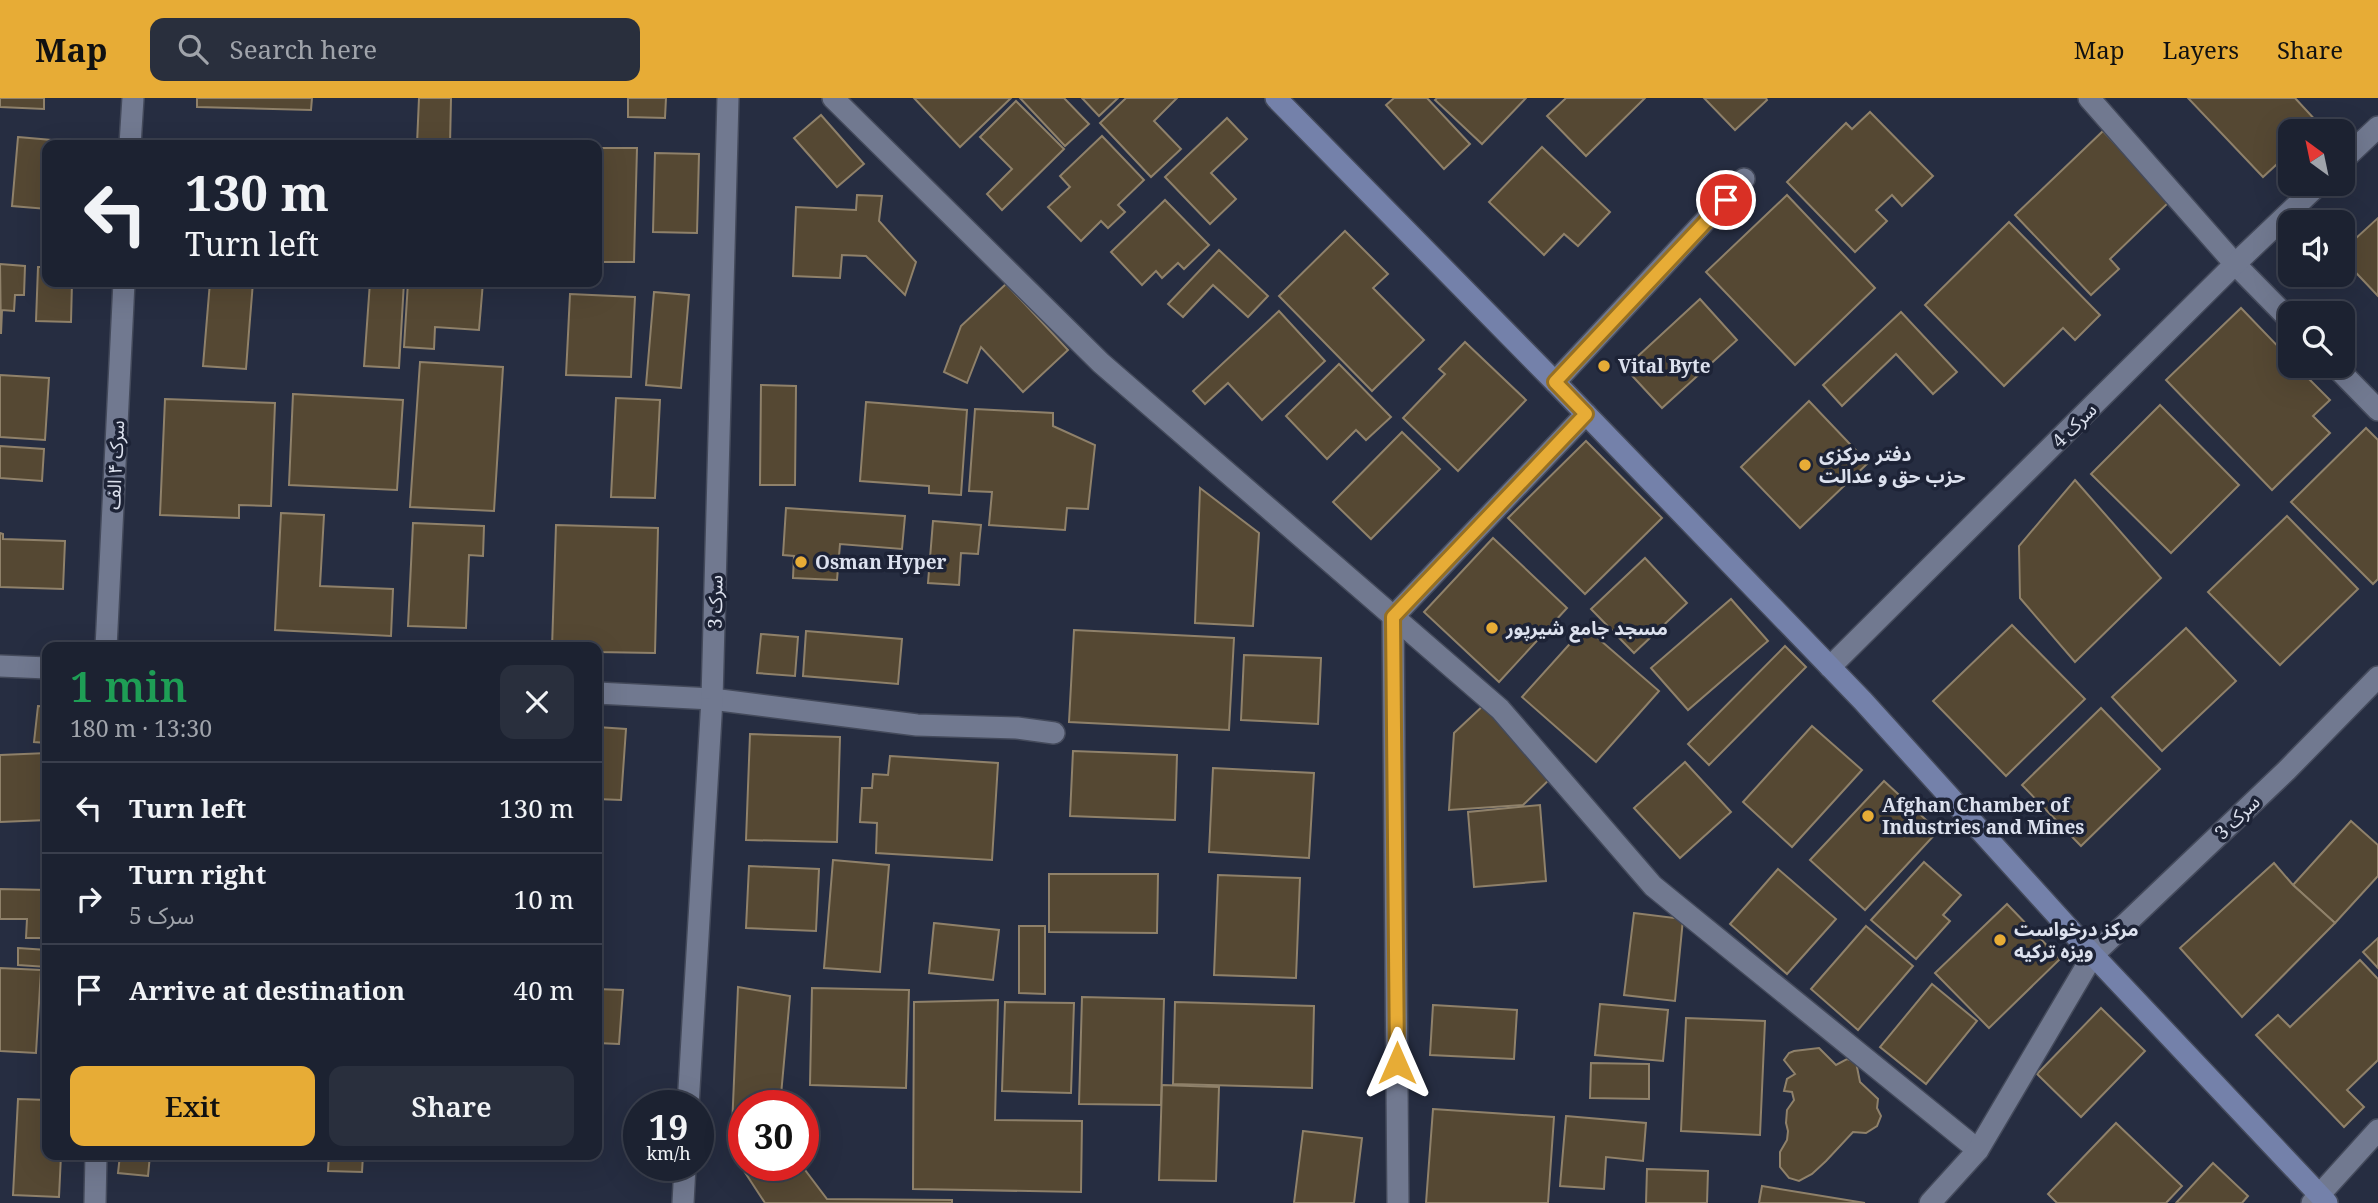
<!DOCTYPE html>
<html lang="en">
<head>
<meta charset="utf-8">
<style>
  body { margin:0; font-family:"Noto Serif","Noto Sans Arabic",serif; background:#292f3d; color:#f1f3f6; height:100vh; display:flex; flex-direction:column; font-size:26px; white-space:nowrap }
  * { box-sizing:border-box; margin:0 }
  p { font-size:23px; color:#a0a4ab }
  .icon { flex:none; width:38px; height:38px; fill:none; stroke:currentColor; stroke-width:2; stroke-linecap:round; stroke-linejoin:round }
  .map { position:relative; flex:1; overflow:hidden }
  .sheet { position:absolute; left:42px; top:544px; width:560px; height:518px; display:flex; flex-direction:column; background:#1c2231; border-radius:14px; box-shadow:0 7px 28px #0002,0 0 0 2px #3a3f4d }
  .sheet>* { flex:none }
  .banner { position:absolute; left:42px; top:42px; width:560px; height:147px; border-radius:14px; box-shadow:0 7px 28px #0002,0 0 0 2px #3a3f4d; background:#1c2231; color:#f1f3f6; overflow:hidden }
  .needle { width:46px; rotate:327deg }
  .fabs { position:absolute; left:2278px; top:21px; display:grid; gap:14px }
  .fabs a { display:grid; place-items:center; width:77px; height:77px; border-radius:14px; background:#1c2231; box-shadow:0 7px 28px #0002,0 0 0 2px #3a3f4d; font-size:35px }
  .speed { position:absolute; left:623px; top:992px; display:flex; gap:14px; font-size:35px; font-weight:700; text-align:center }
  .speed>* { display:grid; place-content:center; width:91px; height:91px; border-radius:50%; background:#1c2231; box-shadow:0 7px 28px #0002,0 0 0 2px #3a3f4d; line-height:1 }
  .speed small { font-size:18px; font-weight:400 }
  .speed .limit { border:10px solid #d22; background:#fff; color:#111 }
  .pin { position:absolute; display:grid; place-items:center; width:60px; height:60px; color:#fff; margin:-30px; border:4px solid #fff; border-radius:50%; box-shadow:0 2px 7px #0007 }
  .me { position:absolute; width:77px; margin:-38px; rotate:0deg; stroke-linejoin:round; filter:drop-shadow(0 0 5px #0008) }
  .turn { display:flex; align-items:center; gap:24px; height:147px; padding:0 28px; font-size:32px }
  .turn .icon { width:91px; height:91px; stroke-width:2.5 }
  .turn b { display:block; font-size:49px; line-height:60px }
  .round { display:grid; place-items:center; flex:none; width:74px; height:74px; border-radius:14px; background:#292f3d }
  .headline { display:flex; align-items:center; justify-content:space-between; height:119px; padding:0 28px }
  h1 { font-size:42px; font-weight:600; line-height:52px; color:#1e9e55 }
  .action { display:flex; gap:14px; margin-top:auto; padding:14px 28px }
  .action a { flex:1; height:80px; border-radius:14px; background:#e7ac36; color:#111; font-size:28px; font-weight:600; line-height:80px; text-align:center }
  .action a+a { background:#292f3d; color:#f1f3f6 }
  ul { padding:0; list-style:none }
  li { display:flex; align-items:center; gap:21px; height:91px; padding:0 28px; border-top:2px solid #3a3f4d }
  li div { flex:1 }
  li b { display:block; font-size:26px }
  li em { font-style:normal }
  header { display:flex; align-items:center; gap:42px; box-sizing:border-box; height:98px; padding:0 35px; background:#e7ac36; color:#111 }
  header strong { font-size:33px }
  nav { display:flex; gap:38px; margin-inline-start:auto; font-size:24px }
  .search { width:490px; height:63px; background:#292f3d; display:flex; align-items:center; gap:18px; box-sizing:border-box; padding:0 24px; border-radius:14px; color:#a0a4ab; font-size:26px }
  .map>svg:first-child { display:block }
</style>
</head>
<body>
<header>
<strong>Map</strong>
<div class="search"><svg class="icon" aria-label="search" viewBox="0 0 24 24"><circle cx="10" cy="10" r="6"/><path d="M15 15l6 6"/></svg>Search here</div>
<nav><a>Map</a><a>Layers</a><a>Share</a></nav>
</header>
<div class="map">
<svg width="2378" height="1105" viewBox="0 0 2378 1105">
  <rect width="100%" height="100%" fill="#262d41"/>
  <!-- building -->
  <g fill="#554833" stroke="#8f816a" stroke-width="2">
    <polygon points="0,0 44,0 44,11 0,9"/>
    <polygon points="197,0 312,0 311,12 197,9"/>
    <polygon points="419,0 451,0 450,47 417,46"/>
    <polygon points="628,0 666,0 665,20 628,19"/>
    <polygon points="914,0 1011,0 960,49"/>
    <polygon points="1020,0 1064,0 1089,26 1065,48"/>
    <polygon points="1082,0 1118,0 1099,18"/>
    <polygon points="1126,0 1177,0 1154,23 1181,51 1151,79 1100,25"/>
    <polygon points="1394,0 1427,0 1470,46 1444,71 1386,7"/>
    <polygon points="1437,0 1526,0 1482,46 1435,2"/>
    <polygon points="1566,0 1645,0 1586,58 1547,18"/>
    <polygon points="1704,0 1766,0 1767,2 1735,32"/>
    <polygon points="2188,0 2295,0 2319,26 2312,33 2291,33 2291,53 2263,79"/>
    <polygon points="1016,3 1064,51 1002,112 987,96 1012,71 980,39"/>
    <polygon points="1870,14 1933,78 1902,108 1892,97 1876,112 1887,123 1855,154 1787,84 1846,25 1852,31"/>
    <polygon points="821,17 864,66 837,89 794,40"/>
    <polygon points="1227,20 1247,41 1211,75 1236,101 1210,126 1165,79"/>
    <polygon points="2103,33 2170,103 2110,161 2119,171 2091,197 2015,117"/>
    <polygon points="1102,38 1144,82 1118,107 1125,114 1108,130 1101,123 1081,143 1048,109 1070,89 1060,78"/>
    <polygon points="18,39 97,46 97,47 47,47 47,111 12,108"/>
    <polygon points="171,43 264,45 264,47 171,47"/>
    <polygon points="1542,49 1610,114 1578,148 1564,136 1544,157 1489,104"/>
    <polygon points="597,50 637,50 634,164 597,164"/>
    <polygon points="655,55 699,56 697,135 653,134"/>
    <polygon points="857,97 882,98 879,123 916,164 905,197 866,158 842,157 840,180 793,178 796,109 856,112"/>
    <polygon points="1787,97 1875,190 1795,267 1706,174"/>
    <polygon points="1165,102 1209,147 1184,171 1178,165 1162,180 1156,173 1142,187 1111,154"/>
    <polygon points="2378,120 2378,198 2343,161 2343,152"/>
    <polygon points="2009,124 2100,217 2075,242 2063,230 2004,288 1925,207"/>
    <polygon points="1345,133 1388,176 1373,190 1424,242 1372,293 1279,198"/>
    <polygon points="1219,152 1268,198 1248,219 1213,187 1183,219 1168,206"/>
    <polygon points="0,166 25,168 24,197 15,197 14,213 2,212 1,236"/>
    <polygon points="38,169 47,169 47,184 72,184 71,224 36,223"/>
    <polygon points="210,184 253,184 246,271 203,268"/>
    <polygon points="370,184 404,184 399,270 364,268"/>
    <polygon points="408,184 483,184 479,232 435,229 434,251 404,249"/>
    <polygon points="1006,186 1068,252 1023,294 981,249 967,285 944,274 961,228"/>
    <polygon points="654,194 689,197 681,290 646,287"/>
    <polygon points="570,196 635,199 631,279 566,277"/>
    <polygon points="1700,201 1737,242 1662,310 1625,270"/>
    <polygon points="2241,210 2291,262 2291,268 2296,268 2330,302 2313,318 2330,335 2272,392 2166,282"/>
    <polygon points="1279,213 1325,263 1262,322 1228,285 1205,306 1193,293"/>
    <polygon points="1901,214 1957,274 1933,296 1896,256 1842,308 1823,287"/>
    <polygon points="1465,244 1526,302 1458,373 1403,320 1445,276 1439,271"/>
    <polygon points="420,264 503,269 494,413 410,409"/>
    <polygon points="1339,266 1391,319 1366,342 1356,332 1327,361 1286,318"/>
    <polygon points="0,277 49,280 45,342 0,339"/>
    <polygon points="761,287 796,288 795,387 760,387"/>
    <polygon points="293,296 403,302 397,392 289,387"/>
    <polygon points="616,300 660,302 655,400 611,399"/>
    <polygon points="165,301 275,305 271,408 239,407 239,420 160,417"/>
    <polygon points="1809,303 1868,365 1800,430 1741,369"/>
    <polygon points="866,304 967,312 961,397 929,395 929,388 860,383"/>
    <polygon points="2160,307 2239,387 2171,455 2091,376"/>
    <polygon points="975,311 1053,315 1053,328 1095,347 1088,411 1067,410 1065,432 989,427 992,394 969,393"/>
    <polygon points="2366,330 2378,342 2378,481 2373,486 2291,404"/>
    <polygon points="1402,334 1440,371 1371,441 1333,404"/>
    <polygon points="1586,343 1662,420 1585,496 1508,420"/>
    <polygon points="0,348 44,351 42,383 0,380"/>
    <polygon points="2075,382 2161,480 2075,564 2020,500 2019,448"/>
    <polygon points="1200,390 1259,435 1253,528 1195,525"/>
    <polygon points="786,410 905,418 902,451 840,446 837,482 793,480 794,458 783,457"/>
    <polygon points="281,415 324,417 320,488 393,491 391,538 275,532"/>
    <polygon points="2287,418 2358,491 2280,567 2208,494"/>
    <polygon points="933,423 981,427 978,456 961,455 959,487 928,485"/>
    <polygon points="413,425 484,428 483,458 469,457 466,530 408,528"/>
    <polygon points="556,427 658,430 655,555 597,554 597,550 552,550"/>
    <polygon points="0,435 3,436 3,441 65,443 63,491 0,489"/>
    <polygon points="1493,440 1567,510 1499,584 1424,514"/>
    <polygon points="1645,460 1687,505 1634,555 1591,511"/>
    <polygon points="1731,501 1768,543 1688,612 1651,570"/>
    <polygon points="2012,527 2085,601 2006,678 1933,603"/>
    <polygon points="1585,529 1659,593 1596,664 1522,599"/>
    <polygon points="2186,530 2236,583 2162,653 2112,599"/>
    <polygon points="1074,532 1234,540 1229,632 1069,624"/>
    <polygon points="806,533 902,541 898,586 803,578"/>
    <polygon points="761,536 798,539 795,578 757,575"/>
    <polygon points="1785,548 1806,569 1709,667 1688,646"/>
    <polygon points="1244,557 1321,560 1318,626 1241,622"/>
    <polygon points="1486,605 1554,677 1523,707 1449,712 1454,635"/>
    <polygon points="38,608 47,609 47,645 34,644"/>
    <polygon points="2101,610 2160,671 2081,748 2022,687"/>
    <polygon points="1812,628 1862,672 1792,749 1743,704"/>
    <polygon points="597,629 626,631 621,702 597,701"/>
    <polygon points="750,636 840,639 837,744 746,742"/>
    <polygon points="1073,653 1177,657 1175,722 1070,718"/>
    <polygon points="47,655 47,722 0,724 0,657"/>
    <polygon points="890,658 998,665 992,762 876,755 877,725 860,724 862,690 872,690 873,676 888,677"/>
    <polygon points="1685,664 1731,714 1680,760 1634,710"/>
    <polygon points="1213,670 1314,675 1309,760 1209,754"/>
    <polygon points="1884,683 1938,733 1865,812 1810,762"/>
    <polygon points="1540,707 1546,783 1474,789 1468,714"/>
    <polygon points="2351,723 2378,747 2378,778 2335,825 2293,787"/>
    <polygon points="833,762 889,767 880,874 824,870"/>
    <polygon points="1924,764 1961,797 1943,817 1950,823 1916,861 1871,822"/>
    <polygon points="2274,765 2293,787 2335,825 2242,919 2180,850"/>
    <polygon points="749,768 819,771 816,833 746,830"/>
    <polygon points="1778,771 1836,821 1787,876 1730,826"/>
    <polygon points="1049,776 1158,776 1157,835 1049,834"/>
    <polygon points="1218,777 1300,780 1296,880 1214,877"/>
    <polygon points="0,791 47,792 47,840 26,840 27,821 0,821"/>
    <polygon points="2007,806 2060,861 1989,930 1935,875"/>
    <polygon points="1634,815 1683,821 1675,903 1624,897"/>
    <polygon points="934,825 999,832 993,882 929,875"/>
    <polygon points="1019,828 1045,828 1045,896 1019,895"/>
    <polygon points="1866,828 1913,868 1858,932 1811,891"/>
    <polygon points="2378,840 2378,870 2363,854"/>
    <polygon points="18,850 47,852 47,869 18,867"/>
    <polygon points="2360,862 2378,881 2378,962 2347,992 2364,1009 2344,1029 2256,937 2278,917 2290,929"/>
    <polygon points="0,870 41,872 36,955 0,953"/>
    <polygon points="1932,886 1977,923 1926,986 1880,949"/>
    <polygon points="738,889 790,898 780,1008 744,1008 744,1068 802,1068 827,1101 952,1102 952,1105 765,1105 731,1053"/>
    <polygon points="812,890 909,892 906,990 810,987"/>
    <polygon points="597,891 623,892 619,946 597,945"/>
    <polygon points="1082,899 1164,901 1161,1007 1079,1006"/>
    <polygon points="998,902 995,1022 1082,1023 1081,1094 913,1091 914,904"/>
    <polygon points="1005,904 1074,905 1071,995 1002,993"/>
    <polygon points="1175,904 1314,908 1312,990 1173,986"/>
    <polygon points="1600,906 1668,912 1663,963 1595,957"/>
    <polygon points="1433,907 1517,912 1514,961 1430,957"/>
    <polygon points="2101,910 2145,953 2081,1019 2037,976"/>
    <polygon points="1686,920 1765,923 1760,1037 1681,1033"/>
    <polygon points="1819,950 1836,967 1847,961 1856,964 1860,984 1878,1001 1877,1010 1881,1018 1877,1028 1866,1035 1853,1034 1826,1063 1812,1076 1799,1083 1789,1080 1780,1069 1780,1054 1787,1042 1788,1033 1786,1025 1787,1012 1794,1002 1792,994 1784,993 1787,981 1795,976 1784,962 1789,955 1794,953"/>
    <polygon points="1591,965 1649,966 1649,1001 1590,1000"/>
    <polygon points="1162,987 1219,989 1216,1083 1159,1082"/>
    <polygon points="18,1001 47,1002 47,1057 61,1057 59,1099 13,1097"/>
    <polygon points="1433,1011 1554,1019 1548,1105 1426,1105"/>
    <polygon points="1566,1018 1646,1025 1643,1063 1606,1059 1604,1091 1560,1088"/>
    <polygon points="2116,1025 2182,1088 2166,1105 2057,1105 2048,1096"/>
    <polygon points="1303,1033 1362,1040 1354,1105 1294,1105"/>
    <polygon points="120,1057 150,1057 148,1078 118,1075"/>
    <polygon points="329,1057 363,1057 362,1074 328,1073"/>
    <polygon points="2213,1065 2248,1098 2242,1105 2176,1105"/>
    <polygon points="1647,1071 1708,1073 1707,1105 1646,1105"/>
    <polygon points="1762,1088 1865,1105 1759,1105"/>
  </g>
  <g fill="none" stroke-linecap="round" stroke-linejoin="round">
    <defs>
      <g id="street">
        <polyline points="833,0 1101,265 1500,611 1653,788 1978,1052"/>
        <polyline points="2089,0 2235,166 2291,223"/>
        <polyline points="130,47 133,0"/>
        <polyline points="2343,62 2378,29"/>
        <polyline points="2335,268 2378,312"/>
        <polyline points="1555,284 1744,81"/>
        <polyline points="106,550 124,184"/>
        <polyline points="0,568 47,570"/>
        <polyline points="1830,569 2235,166 2319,86"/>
        <polyline points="597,595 712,601 917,627 1017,630 1054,635"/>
        <polyline points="688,1008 712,601 728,0"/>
        <polyline points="95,1105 96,1057"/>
        <polyline points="683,1105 685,1068"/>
        <polyline points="1398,1105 1393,519 1586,316"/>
        <polyline points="1930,1105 1978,1052 2093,857 2287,672 2378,579"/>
        <polyline points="2312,1105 2378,1032"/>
      </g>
      <polyline id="secondary" points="1276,0 1555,284 1863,603 2093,857 2327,1105"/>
    </defs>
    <!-- street casing -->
    <use href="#street" stroke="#444a5b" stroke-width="24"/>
    <!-- secondary casing -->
    <use href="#secondary" stroke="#444a5b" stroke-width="24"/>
    <!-- street -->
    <use href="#street" stroke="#717990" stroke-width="21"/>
    <!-- secondary -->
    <use href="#secondary" stroke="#7481aa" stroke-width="21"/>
  </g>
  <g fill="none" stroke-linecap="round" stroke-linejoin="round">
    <defs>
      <polyline id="route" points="1397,965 1393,519 1586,316 1555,284 1726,102"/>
    </defs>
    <!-- route casing -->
    <use href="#route" stroke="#967023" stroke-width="18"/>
    <!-- route -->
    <use href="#route" stroke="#e7ac36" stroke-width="12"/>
  </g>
  <!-- markers -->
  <g fill="#e7ac36" stroke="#1d2336" stroke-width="2.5">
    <circle cx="1604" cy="268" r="7"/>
    <circle cx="1805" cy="367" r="7"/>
    <circle cx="801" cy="464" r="7"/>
    <circle cx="1492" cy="530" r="7"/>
    <circle cx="1868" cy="718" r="7"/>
    <circle cx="2000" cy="842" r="7"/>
  </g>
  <g text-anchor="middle" stroke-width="7" stroke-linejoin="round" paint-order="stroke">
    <!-- poi labels -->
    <g font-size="19" font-weight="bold" fill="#dce1ee" stroke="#1d2336" text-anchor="start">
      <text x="1618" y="275">Vital Byte</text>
      <text x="1819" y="363">دفتر مرکزی<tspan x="1819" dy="22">حزب حق و عدالت</tspan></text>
      <text x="815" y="471">Osman Hyper</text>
      <text x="1506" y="537">مسجد جامع شیرپور</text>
      <text x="1882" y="714">Afghan Chamber of<tspan x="1882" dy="22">Industries and Mines</tspan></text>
      <text x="2014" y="838">مرکز درخواست<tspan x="2014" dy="22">ویزه ترکیه</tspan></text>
    </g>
    <!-- street labels -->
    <g font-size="19" fill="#dce1ee" stroke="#1d2336">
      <text transform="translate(2074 327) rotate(-45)" y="7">سرک 4</text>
      <text transform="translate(115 367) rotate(-87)" y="7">سرک ۴ الف</text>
      <text transform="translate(715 504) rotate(-89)" y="7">سرک 3</text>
      <text transform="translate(2237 719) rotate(-44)" y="7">سرک 3</text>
    </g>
  </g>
</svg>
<div class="fabs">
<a><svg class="needle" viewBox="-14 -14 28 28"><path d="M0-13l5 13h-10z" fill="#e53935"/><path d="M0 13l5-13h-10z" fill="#a0a4ab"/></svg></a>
<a><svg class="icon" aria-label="sound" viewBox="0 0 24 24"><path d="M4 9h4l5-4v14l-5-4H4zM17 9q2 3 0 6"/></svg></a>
<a><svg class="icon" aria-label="search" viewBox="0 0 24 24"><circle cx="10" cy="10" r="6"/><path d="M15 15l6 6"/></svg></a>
</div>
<div class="speed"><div>19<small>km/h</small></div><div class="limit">30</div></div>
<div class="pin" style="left:1726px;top:102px;background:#d93025"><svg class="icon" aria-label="arrive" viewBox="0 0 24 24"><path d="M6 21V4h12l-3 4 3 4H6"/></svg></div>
<svg class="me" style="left:1397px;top:965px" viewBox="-20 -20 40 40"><path d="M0-17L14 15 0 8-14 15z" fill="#e7ac36" stroke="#fff" stroke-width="4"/></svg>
<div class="banner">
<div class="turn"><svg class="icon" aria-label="left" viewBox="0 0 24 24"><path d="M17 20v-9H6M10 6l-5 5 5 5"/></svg><div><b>130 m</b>Turn left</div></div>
</div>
<section class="sheet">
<div class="headline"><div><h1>1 min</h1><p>180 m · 13:30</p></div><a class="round"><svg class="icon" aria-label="close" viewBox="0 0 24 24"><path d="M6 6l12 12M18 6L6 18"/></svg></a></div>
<ul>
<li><svg class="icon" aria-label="left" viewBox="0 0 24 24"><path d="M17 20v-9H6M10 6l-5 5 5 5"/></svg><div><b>Turn left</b></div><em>130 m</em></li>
<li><svg class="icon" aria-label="right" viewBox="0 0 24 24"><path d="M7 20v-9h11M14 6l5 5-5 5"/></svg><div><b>Turn right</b><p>سرک 5</p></div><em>10 m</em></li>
<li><svg class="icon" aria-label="arrive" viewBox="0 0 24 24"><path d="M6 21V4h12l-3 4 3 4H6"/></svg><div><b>Arrive at destination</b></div><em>40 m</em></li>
</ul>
<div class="action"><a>Exit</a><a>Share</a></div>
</section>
</div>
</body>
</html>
